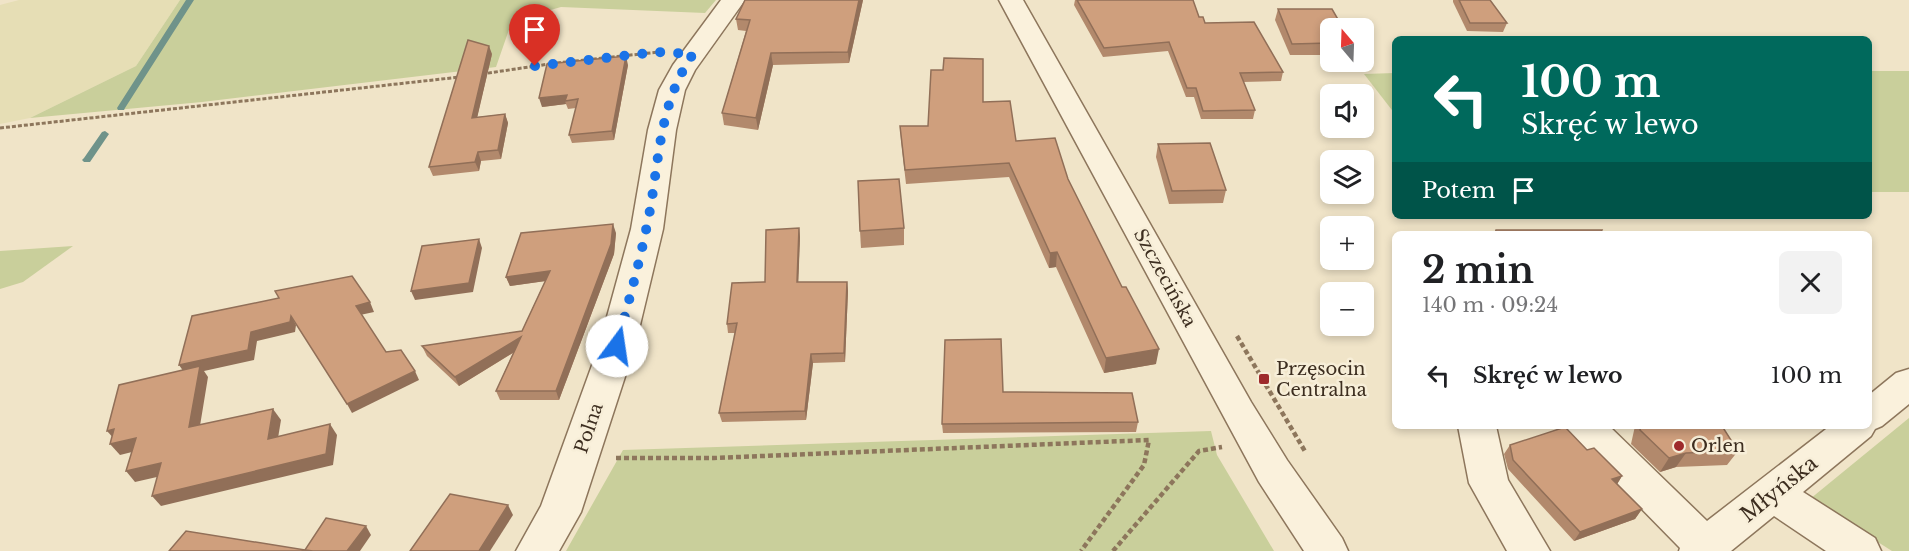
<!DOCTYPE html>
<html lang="pl">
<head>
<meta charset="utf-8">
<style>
  body { margin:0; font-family:"Libre Baskerville",serif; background:#f2f2f2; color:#202124; height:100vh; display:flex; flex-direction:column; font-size:22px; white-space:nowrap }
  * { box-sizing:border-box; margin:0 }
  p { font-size:20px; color:#757577 }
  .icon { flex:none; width:33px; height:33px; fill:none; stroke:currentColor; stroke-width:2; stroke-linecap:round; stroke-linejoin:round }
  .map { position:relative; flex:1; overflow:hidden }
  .drawer { position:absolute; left:1392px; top:231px; width:480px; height:198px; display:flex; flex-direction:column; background:#fff; border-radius:9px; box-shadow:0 3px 9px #0003 }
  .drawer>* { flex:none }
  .banner { position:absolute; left:1392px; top:36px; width:480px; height:183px; border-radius:9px; box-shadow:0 3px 9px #0003; background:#00695c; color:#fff; overflow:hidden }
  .needle { width:39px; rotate:341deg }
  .tools { position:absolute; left:1320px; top:18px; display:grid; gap:12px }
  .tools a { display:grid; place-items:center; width:54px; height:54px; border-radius:9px; background:#fff; box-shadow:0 3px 9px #0003; font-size:30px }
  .pin { position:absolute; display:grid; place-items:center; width:51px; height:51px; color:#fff; margin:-62px -26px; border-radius:50% 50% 50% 0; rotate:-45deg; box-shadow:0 0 6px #0007 }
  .pin .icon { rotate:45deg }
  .me { position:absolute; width:66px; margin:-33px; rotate:14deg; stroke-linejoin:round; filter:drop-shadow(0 0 4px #0008) }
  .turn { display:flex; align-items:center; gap:21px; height:126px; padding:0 30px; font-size:27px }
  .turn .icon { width:78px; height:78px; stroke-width:2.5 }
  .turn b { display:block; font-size:42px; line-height:51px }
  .then { display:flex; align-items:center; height:57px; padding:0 30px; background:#0003; gap:12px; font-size:22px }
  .round { display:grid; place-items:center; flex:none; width:63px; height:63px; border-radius:9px; background:#f2f2f2 }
  .head { display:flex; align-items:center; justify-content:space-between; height:102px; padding:0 30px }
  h1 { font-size:36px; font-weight:700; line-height:45px }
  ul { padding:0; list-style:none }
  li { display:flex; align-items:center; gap:18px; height:84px; padding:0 30px }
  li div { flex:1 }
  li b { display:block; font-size:22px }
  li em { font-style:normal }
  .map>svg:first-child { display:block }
</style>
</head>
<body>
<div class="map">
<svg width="1909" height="551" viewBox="0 0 1909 551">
  <rect width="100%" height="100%" fill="#f0e4c8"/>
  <!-- farmland -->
  <polygon fill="#e6deb5" points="19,0 180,0 136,66 30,118 0,124 0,5"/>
  <!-- green -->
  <g fill="#c9cf9b">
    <polygon points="180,0 716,0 705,13 561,7 512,21 496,67 202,102 30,118 136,66"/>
    <rect x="1869" y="71" width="40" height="121"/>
    <polygon points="1395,73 1395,114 1364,74"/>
    <polygon points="73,246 23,282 0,289 0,251"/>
    <polygon points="1909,418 1909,551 1892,551 1810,499"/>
    <polygon points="1211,431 1217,455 1274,551 566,551 623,450"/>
  </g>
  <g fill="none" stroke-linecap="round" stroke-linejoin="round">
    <!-- stream -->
    <g fill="#6f938a" fill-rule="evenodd">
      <polygon points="186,0 194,0 125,108 124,110 118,110 117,108"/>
      <polygon points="105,131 109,134 90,162 84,162 82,160 84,158 102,132"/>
    </g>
    <defs>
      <g id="minor">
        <polygon points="721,0 745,0 695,70 685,90 676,130 663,229 635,346 581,512 559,551 516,551 541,506 599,346 631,229 648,130 659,90 673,65"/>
        <polygon points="999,0 1023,0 1251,402 1287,460 1342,538 1348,551 1304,551 1259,482"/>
        <polygon points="1909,369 1909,404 1882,426 1875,429 1871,436 1803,492 1875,538 1881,551 1826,551 1774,516 1731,551 1679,551 1680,548 1582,448 1566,436 1561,426 1609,426 1707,521 1830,426 1869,426 1869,395 1896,373"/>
        <polygon points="1458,426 1496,426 1508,480 1550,551 1507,551 1469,483"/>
      </g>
    </defs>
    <!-- minor casing -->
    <use href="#minor" stroke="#8d765c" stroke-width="3"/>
    <!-- path-far1 -->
    <g stroke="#8d765c" stroke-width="3" stroke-dasharray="4 2" stroke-linecap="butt">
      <polyline points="557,63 659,52"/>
      <polyline points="482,74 549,64"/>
      <polyline points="0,128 460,77"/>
    </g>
    <!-- path -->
    <g stroke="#8d765c" stroke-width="4.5" stroke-dasharray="5 3" stroke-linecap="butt">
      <polyline points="1237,336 1306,453"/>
      <polyline points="616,458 714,458 1149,440 1144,465 1081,551"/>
      <polyline points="1113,551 1199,451 1222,447"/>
    </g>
    <!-- minor -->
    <use href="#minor" fill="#faf1dc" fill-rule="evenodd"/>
  </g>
  <!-- wall -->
  <g fill="#b2896c">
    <polygon points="863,0 849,63 773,65 758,130 724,125 722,113 746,31 738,30 736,19"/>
    <polygon points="1075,0 1193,0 1199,17 1205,23 1283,72 1281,81 1243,82 1255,110 1253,119 1201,119 1194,97 1186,97 1168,51 1103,57 1074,5"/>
    <polygon points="1453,0 1490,0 1507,23 1503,32 1467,31 1453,2"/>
    <polygon points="1278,9 1330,28 1330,55 1290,55 1275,20"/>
    <polygon points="492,54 477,117 505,114 508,123 501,159 481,161 479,171 433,176 429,167"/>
    <polygon points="628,65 614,140 572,143 569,135 576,108 568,109 566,104 542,107"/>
    <polygon points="983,102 1016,141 1068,179 1156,364 1104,373 1056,267 1049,268 1009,177 906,184 901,140 900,126 928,126"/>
    <polygon points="1158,144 1226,190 1223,203 1169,204 1156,157"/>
    <polygon points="799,228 800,237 798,282 847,282 848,291 845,362 813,363 806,420 722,422 719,413 735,333 728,333 727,324 765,282"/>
    <polygon points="904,228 904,245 861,248 860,231"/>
    <polygon points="616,233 614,254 559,400 500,400 496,391 513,353 459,386 427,356 422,346 522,331 545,281 510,286 506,277"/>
    <polygon points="1003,392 1138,422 1136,432 943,433 942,424"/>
    <polygon points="1635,426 1722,426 1738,451 1727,465 1676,467 1660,472 1631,444"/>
    <polygon points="1510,445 1587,450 1622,476 1617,484 1642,509 1635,519 1574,541 1508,469 1504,454"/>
  </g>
  <!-- shaded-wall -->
  <g fill="#916f58">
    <polygon points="859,0 863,0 849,63 848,52"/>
    <polygon points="489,46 492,54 475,127 472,118"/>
    <polygon points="771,53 773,65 758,130 756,118"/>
    <polygon points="626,56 628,65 614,140 612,131"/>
    <polygon points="567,95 565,101 566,104 542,107 539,98"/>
    <polygon points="505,114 508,123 501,159 498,150"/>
    <polygon points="478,152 481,161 479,171 475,162"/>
    <polygon points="613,224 616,233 614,254 559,400 556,391"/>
    <polygon points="799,228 800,237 798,291 797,282"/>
    <polygon points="479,239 482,248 473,292 415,300 411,291"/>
    <polygon points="1057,252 1056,267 1049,268 1050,253"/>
    <polygon points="550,271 553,280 510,286 506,277"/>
    <polygon points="847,282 848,291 845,362 844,353"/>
    <polygon points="370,302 374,312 360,315 356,306"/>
    <polygon points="291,316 296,325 295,332 257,341 254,360 204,371 208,377 198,438 189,427 186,375 179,365 251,332"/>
    <polygon points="521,337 524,346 459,386 455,377"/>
    <polygon points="1159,349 1156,364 1104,373 1106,358"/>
    <polygon points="811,354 813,363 806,420 805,411"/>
    <polygon points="415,371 419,380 352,413 347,404"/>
    <polygon points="273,409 281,420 276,450 268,439"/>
    <polygon points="330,424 337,435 333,465 161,506 152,496"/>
    <polygon points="114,429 117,442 107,431"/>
    <polygon points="136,438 144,449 120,455 110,444"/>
    <polygon points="1686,453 1676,467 1660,472 1669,458"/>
    <polygon points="161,463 170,474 135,482 126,471"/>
    <polygon points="1622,476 1616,486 1612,479"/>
    <polygon points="508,505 513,515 490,551 479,551"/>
    <polygon points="1642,509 1635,519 1574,541 1580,532"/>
    <polygon points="366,526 371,535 360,551 347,551"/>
  </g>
  <!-- building -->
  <g fill="#cf9f7d" stroke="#916f58" stroke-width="1.5">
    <polygon points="745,0 859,0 848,52 771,53 756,118 722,113 750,20 736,19"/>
    <polygon points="1077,0 1193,0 1199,17 1203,17 1205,23 1254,22 1283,72 1240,73 1255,110 1203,111 1196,88 1187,88 1169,42 1104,48"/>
    <polygon points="1459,0 1490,0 1507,23 1470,23"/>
    <polygon points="1278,9 1332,9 1343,28 1330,28 1330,43 1292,44"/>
    <polygon points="468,40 489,46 472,118 505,114 498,150 478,152 475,162 429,167"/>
    <polygon points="626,56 612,131 569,135 578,99 565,101 567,95 539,98 547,64"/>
    <polygon points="944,58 983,59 983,102 1010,101 1016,141 1055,138 1068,179 1122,287 1126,287 1159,349 1106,358 1057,252 1050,253 1009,163 905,170 900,126 928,126 931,70 943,70"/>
    <polygon points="1210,143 1226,190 1172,191 1158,144"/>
    <polygon points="899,179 904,228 860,231 858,181"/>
    <polygon points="613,224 611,244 556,391 496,391 521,337 455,377 422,346 522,331 550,271 506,277 521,233"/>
    <polygon points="799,228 797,282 847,282 844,353 811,354 805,411 719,413 737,323 727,324 732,283 765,282 766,230"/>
    <polygon points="1496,230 1602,230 1600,234 1495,234"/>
    <polygon points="479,239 469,283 411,291 422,246"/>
    <polygon points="352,276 370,302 356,306 386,352 401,350 415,371 347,404 291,316 290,322 251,332 248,350 179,365 192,316 279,298 275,291"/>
    <polygon points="1001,339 1003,392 1132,393 1138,422 942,424 945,340"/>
    <polygon points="200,366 189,427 273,409 268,439 330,424 326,454 152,496 161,463 126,471 136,438 110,444 114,429 107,431 119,385"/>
    <polygon points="1641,426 1722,426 1738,451 1686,453 1669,458 1640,430"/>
    <polygon points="1565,427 1587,450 1594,448 1622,476 1612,479 1642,509 1580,532 1513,460 1510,445"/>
    <polygon points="450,494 508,505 479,551 410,551"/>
    <polygon points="326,518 366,526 347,551 313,551 306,550 305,551 169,551 186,531 305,550"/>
  </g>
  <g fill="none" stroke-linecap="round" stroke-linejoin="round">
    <!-- route -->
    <path stroke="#1a73e8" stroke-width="10" stroke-dasharray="0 18" d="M535,66L658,52L693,54C656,108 660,168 646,230C638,269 627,307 617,346"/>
  </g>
  <!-- markers -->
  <g fill="#9e2a2b" stroke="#f7eed8" stroke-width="2">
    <rect x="1258" y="373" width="12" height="12" rx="3"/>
    <circle cx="1679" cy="446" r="6"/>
  </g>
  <g text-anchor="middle" stroke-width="5" stroke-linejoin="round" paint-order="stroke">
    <!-- street labels -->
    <g font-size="18" fill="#3d2e20" stroke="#f7eed8">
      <text transform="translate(1165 278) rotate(61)" y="6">Szczecińska</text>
      <text transform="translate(589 428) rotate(-71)" y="6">Polna</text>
    </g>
    <!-- poi labels -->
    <g font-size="18" fill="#3d2e20" stroke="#f7eed8" text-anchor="start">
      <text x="1276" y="375">Przęsocin<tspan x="1276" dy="21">Centralna</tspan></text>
      <text x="1691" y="452">Orlen</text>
    </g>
    <!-- near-street labels -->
    <g font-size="21" fill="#3d2e20" stroke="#f7eed8">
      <text transform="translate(1779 489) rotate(-39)" y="7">Młyńska</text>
    </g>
  </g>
</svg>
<div class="tools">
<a><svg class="needle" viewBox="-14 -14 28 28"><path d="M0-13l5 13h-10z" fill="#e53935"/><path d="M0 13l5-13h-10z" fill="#757577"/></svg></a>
<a><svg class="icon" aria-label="sound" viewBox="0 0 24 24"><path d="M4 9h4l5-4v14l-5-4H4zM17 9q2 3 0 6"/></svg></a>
<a><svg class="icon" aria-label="layers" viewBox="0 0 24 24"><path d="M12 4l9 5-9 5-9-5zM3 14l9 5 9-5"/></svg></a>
<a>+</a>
<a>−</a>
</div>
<div class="pin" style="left:535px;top:66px;background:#d93025"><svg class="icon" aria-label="arrive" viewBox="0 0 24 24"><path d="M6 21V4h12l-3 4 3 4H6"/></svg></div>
<svg class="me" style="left:617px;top:346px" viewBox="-20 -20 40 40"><circle r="19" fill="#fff"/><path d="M0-13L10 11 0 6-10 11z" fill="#1a73e8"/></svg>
<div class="banner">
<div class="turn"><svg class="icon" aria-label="left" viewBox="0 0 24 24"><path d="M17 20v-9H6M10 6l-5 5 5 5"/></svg><div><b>100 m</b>Skręć w lewo</div></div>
<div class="then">Potem<svg class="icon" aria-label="arrive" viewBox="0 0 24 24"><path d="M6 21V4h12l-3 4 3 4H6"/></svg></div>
</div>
<section class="drawer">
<div class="head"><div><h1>2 min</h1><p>140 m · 09:24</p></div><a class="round"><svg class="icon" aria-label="close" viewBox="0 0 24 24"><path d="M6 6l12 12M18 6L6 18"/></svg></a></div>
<ul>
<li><svg class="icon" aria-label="left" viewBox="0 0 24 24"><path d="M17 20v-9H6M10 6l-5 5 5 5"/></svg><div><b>Skręć w lewo</b></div><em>100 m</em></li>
</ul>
</section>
</div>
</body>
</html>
